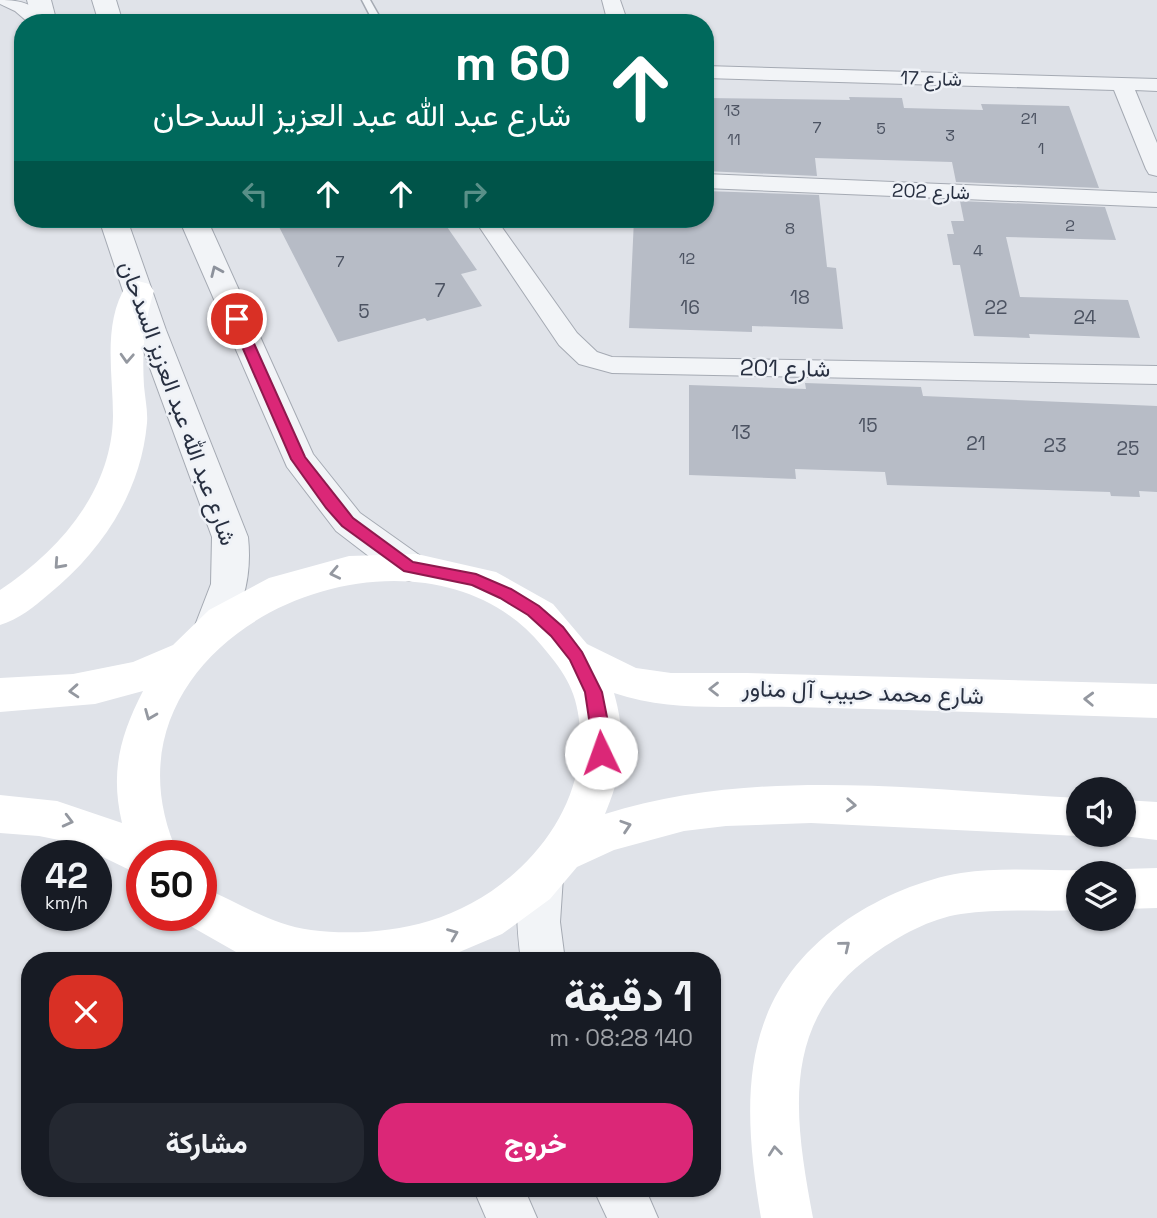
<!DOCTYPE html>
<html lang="ar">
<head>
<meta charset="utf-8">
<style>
  body { margin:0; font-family:"Space Grotesk",Vazirmatn,sans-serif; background:#242831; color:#f1f3f6; direction:rtl; height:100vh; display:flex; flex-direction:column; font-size:26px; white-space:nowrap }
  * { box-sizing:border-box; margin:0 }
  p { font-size:23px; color:#9ea1a6 }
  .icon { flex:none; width:38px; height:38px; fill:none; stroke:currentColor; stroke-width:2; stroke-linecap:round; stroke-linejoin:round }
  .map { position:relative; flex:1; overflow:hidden; direction:ltr }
  .drawer { position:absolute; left:21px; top:952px; width:700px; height:245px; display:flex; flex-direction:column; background:#171b24; border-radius:28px; box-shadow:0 2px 5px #0004; direction:rtl }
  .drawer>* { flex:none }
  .hud { position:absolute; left:14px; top:14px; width:700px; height:214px; border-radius:28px; box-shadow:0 2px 5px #0004; direction:rtl; background:#00695c; color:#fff; overflow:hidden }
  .buttons { position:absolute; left:1066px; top:777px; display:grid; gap:14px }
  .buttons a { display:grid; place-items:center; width:70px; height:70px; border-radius:50%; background:#171b24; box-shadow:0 2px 5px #0004; font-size:35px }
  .speed { position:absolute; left:21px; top:840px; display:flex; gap:14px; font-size:35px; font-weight:700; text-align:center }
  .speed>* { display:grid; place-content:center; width:91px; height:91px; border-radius:50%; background:#171b24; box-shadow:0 2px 5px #0004; line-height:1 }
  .speed small { font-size:18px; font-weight:400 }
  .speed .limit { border:10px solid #d22; background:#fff; color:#111 }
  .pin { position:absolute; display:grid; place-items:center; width:60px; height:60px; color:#fff; margin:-30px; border:4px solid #fff; border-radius:50%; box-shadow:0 2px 7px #0007 }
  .me { position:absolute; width:77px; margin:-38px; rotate:357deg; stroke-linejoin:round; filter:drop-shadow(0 0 5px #0008) }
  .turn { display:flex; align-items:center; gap:24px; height:147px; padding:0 28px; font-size:32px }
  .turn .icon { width:91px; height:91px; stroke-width:2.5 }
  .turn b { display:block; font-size:49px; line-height:60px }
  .lanes { display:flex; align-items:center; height:66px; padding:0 28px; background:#0003; justify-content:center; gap:35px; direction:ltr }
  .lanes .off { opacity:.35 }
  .round { display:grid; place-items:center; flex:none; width:74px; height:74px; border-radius:28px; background:#242831 }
  .summary { display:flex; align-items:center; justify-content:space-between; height:119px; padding:0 28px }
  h1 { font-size:42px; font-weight:800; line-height:52px }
  .action { display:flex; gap:14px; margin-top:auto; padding:14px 28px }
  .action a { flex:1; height:80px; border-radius:28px; background:#db2777; color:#fff; font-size:28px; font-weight:800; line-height:80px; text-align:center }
  .action a+a { background:#242831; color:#f1f3f6 }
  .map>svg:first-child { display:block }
</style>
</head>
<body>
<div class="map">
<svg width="1157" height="1218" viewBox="0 0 1157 1218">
  <rect width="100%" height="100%" fill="#e0e3e9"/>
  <!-- building -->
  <g fill="#b7bcc6">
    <polygon points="849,97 902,98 904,108 983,110 981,104 1069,106 1099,188 956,182 952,162 815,158 817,176 705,171 705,98 850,100"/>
    <polygon points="705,191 819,195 827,267 836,268 843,329 752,326 752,332 629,328 634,219 705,219"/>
    <polygon points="960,201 1105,207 1116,240 1006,237 1020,297 1128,300 1140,338 1029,334 1030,338 974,336 960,265 953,265 947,234 954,234 951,221 964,221"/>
    <polygon points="275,219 429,219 434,227 445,224 477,270 461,274 482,306 427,321 425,318 338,342"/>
    <polygon points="805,383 921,387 923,396 1157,406 1157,492 1139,491 1140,497 1111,496 1110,492 887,485 885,472 795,469 796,479 689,475 689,385 806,389"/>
  </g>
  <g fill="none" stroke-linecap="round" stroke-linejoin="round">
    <defs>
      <polygon id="service" points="362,0 370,0 383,23 374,23"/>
      <g id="minor">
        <path d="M0,0C22,0 36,4 50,23H29L15,11L0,4Z"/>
        <polygon points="602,0 620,0 628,23 608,23"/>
        <polygon points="705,66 1157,79 1157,91 1135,90 1157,143 1157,176 1149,174 1146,169 1114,90 705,78"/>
        <polygon points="705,174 1157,193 1157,207 705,188"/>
        <polygon points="474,219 496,219 577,333 597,352 612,357 1157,366 1157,384 612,373 579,364 559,345"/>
      </g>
      <g id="tertiary">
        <polygon points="27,0 51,0 57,23 33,23"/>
        <polygon points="92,0 116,0 123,23 99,23"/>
        <path d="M99,219H127L166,330L248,537C252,574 244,605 226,638L213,643L200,638L194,628L211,584L212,537L136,330Z"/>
        <polygon points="179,219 207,219 313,454 360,513 422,557 427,567 422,577 409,581 396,577 336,531 287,467"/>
        <path d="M542,858L557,863L563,877L560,922L565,961H521C517,928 513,894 527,863Z"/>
        <polygon points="473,1188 524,1188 537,1218 486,1218"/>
        <polygon points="593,1188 645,1188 658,1218 607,1218"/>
      </g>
    </defs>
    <!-- service casing -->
    <use href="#service" stroke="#a5aab3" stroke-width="3"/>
    <!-- minor casing -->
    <use href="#minor" stroke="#a5aab3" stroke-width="2"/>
    <!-- tertiary casing -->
    <use href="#tertiary" stroke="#a5aab3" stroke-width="2"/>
    <!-- service -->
    <use href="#service" fill="#f2f4f7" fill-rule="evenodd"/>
    <!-- minor -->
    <use href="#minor" fill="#f2f4f7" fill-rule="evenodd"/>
    <!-- tertiary -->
    <use href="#tertiary" fill="#f2f4f7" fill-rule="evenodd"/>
    <!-- secondary -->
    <g fill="#fff" fill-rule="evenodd">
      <path d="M138,281L149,284L154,291C144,322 142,353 144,386C145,398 148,411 147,423C141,492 102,551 49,594C34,607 19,619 0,625V590C59,551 112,491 113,416C113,374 102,323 127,284Z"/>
      <path d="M417,554L496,572L553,604L587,644L636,668L671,673H747L1157,684V718C1036,714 915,710 794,707C733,705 672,713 614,693C627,739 623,771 605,814C757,766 921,790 1078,798V835H1081L1078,836L811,823L726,826L684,831L614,850L577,867L550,899L502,934L438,961H262L236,952L185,923L182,915H201V887C239,902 270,925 311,930C349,935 392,932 429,921C511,897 585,819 580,731C578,693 566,674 542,646C414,490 77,637 179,856H142V876L74,843L39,836L0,833V795L57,801L122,823C110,772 120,736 143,691L95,704L0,712V678L73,674L133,662L173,645L209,610L269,578L349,556Z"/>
      <polygon points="1124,800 1157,802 1157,840 1115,835 1124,835"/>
      <polygon points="1157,868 1157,908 1124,909 1124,873 1112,873 1124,869"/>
      <path d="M1078,870L1088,873H1078V910C1039,912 1000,908 961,914C929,919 901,935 875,953C779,1020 794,1116 813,1218H761C741,1100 738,993 848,919C881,897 923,879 961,873C1000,867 1039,871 1078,870Z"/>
    </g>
  </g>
  <!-- one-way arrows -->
  <defs><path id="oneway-chevron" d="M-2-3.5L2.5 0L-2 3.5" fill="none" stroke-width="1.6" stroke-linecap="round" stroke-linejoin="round" transform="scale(1.75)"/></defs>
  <use stroke="#8d929c" href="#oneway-chevron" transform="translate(216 271) rotate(-114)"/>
  <g stroke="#9498a0">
    <use href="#oneway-chevron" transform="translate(127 358) rotate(93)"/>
    <use href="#oneway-chevron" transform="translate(59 564) rotate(132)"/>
    <use href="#oneway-chevron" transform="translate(335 573) rotate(168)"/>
    <use href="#oneway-chevron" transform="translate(714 689) rotate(180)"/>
    <use href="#oneway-chevron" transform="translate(74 691) rotate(176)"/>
    <use href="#oneway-chevron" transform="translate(1089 699) rotate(-178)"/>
    <use href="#oneway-chevron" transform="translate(150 715) rotate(112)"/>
    <use href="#oneway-chevron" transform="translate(851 805) rotate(3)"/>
    <use href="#oneway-chevron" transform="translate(68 821) rotate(14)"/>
    <use href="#oneway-chevron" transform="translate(626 826) rotate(-18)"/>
    <use href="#oneway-chevron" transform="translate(453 934) rotate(-22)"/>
    <use href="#oneway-chevron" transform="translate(845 946) rotate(-39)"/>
    <use href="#oneway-chevron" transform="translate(775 1151) rotate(-96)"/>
  </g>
  <!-- route -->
  <polygon fill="#db2777" stroke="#8e194d" stroke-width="2" points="237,315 243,319 305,457 353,518 413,562 476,574 511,589 539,606 563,627 582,652 602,692 610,732 607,759 601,761 595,759 585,692 570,660 551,636 528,615 500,598 472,585 404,571 342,526 326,508 291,459 230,319"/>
  <g text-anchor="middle" stroke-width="5" stroke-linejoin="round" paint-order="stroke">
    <!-- far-number labels -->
    <g font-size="16" fill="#4c5362">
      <text x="732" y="116">13</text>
      <text x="1029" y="124">21</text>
      <text x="817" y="133">7</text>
      <text x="881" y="134">5</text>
      <text x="950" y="141">3</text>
      <text x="734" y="145">11</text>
      <text x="1041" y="154">1</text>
      <text x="1070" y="231">2</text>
      <text x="790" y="234">8</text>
      <text x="978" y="256">4</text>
      <text x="687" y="264">12</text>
      <text x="340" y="267">7</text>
    </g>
    <!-- far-street labels -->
    <g font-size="19" fill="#283041" stroke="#eff2f7">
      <text transform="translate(931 78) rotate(2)" y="7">شارع 17</text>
      <text transform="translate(931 191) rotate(2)" y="7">شارع 202</text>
    </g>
    <!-- number labels -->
    <g font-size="19" fill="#4c5362">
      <text x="440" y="297">7</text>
      <text x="800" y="304">18</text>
      <text x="690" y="314">16</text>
      <text x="996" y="314">22</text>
      <text x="364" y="318">5</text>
      <text x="1085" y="324">24</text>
      <text x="868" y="432">15</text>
      <text x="741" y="439">13</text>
      <text x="976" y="450">21</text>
      <text x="1055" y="452">23</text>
      <text x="1128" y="455">25</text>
    </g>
    <!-- street labels -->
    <g font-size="23" fill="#283041" stroke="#eff2f7">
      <text transform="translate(785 368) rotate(1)" y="8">شارع 201</text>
      <text transform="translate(178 403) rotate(70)" y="8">شارع عبد الله عبد العزيز السدحان</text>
      <text transform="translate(863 692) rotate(2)" y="8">شارع محمد حبيب آل مناور</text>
    </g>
  </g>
</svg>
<div class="buttons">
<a><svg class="icon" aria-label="sound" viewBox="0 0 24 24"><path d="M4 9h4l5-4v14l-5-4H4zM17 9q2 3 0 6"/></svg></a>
<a><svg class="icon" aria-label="layers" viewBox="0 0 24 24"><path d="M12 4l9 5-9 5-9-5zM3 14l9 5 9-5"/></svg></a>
</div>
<div class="speed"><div>42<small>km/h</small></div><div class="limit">50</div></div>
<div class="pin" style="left:237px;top:319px;background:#d93025"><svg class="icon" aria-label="arrive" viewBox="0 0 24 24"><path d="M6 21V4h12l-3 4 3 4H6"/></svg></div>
<svg class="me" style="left:601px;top:753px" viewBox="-20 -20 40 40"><circle r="19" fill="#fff"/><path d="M0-13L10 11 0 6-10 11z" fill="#db2777"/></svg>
<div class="hud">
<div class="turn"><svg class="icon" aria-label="ahead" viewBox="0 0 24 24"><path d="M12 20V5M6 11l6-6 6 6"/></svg><div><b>60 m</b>شارع عبد الله عبد العزيز السدحان</div></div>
<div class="lanes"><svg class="icon off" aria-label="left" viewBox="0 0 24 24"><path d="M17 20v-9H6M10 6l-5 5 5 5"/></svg><svg class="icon" aria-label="ahead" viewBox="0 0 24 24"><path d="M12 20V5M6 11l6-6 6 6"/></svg><svg class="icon" aria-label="ahead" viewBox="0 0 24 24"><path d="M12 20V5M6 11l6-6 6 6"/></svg><svg class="icon off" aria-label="right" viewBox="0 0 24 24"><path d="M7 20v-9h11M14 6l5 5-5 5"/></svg></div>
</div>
<section class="drawer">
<div class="summary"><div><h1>1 دقيقة</h1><p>140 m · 08:28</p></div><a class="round" style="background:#d93025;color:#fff"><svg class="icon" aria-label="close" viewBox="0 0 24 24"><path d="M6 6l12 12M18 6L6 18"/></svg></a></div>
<div class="action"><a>خروج</a><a>مشاركة</a></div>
</section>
</div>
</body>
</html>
